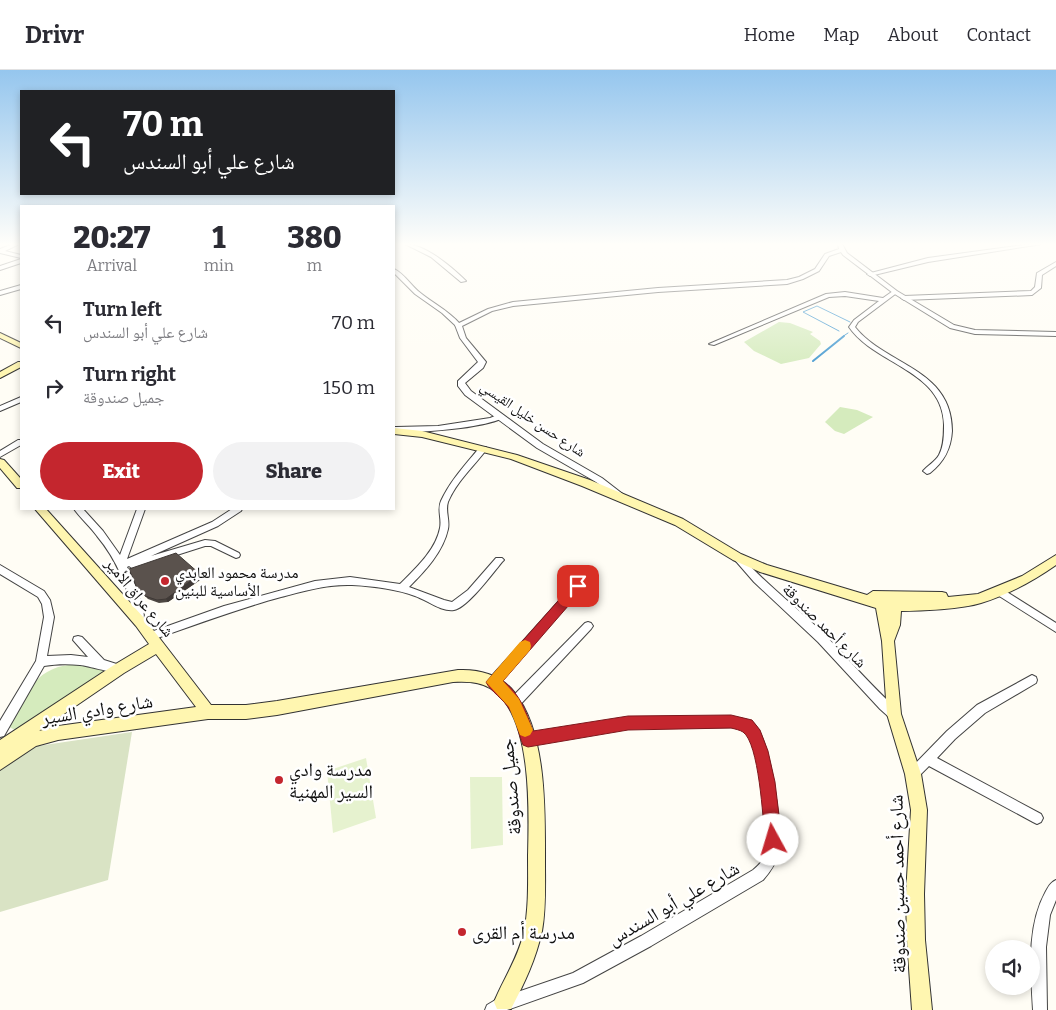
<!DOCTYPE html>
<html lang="en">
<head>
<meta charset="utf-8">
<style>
  body { margin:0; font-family:Bitter,"Noto Naskh Arabic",serif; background:#f2f2f3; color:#2b2b33; height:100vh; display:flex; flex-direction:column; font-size:19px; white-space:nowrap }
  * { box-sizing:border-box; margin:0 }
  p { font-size:16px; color:#7c7c81 }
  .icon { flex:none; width:28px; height:28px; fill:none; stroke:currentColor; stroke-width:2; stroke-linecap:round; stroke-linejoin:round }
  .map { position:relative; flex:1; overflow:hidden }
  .sheet { position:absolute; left:20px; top:135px; width:375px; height:305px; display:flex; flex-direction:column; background:#fff; border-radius:0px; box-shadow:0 2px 8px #0003 }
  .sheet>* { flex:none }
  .guide { position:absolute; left:20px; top:20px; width:375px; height:105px; border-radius:0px; box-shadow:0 2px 8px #0003; background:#202124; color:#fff; overflow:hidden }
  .controls { position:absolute; left:985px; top:870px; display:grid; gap:10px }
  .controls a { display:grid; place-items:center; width:55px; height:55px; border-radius:50%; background:#fff; box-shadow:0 2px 8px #0003; font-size:25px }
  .pin { position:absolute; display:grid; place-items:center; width:42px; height:42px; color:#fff; margin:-21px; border-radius:10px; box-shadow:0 2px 8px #0006 }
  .me { position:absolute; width:55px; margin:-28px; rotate:354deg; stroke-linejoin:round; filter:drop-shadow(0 0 4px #0008) }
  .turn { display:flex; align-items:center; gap:18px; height:105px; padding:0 20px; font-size:22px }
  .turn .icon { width:65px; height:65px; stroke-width:2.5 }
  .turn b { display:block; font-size:35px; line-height:42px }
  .eta { display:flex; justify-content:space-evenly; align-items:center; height:85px; text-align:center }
  .eta b { font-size:30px; font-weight:800; line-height:35px }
  .cta { display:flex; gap:10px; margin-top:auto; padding:10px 20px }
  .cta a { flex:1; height:58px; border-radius:30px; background:#c4262e; color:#fff; font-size:20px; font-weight:800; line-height:58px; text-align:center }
  .cta a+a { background:#f2f2f3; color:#2b2b33 }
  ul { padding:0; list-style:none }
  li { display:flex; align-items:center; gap:15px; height:65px; padding:0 20px }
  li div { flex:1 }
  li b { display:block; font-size:19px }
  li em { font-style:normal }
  header { display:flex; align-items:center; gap:30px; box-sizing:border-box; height:70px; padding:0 25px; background:#fff; border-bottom:1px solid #e1e1e2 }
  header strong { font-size:24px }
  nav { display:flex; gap:28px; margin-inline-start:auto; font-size:18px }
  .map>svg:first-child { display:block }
</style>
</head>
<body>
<header>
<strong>Drivr</strong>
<nav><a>Home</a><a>Map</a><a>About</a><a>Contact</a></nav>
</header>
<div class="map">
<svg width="1056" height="940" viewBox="0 0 1056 940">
  <rect width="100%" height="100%" fill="#fffdf5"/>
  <!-- green -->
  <g fill="#d5ebbd">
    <polygon points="779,252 790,253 813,262 810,264 820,271 821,274 809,288 781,294 754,281 744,272"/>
    <polygon points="840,337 857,340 873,347 844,364 835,361 825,352"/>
    <path d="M78,594L101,599L104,601L103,604L15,660L9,657V652C30,620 35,596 78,594Z"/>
  </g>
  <!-- cemetery -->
  <polygon fill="#d9e3c4" points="132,662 108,810 0,842 0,698 31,677"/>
  <!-- pitch -->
  <g fill="#e6f2cf">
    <polygon points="366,688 376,748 333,763 327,701"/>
    <polygon points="470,707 502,707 503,775 471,779"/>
  </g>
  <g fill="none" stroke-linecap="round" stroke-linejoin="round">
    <!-- stream-far1 -->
    <g stroke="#3f96cf" stroke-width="1">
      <polyline points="839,261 803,242 817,236 850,252"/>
      <polyline points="842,267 848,263"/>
    </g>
    <!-- stream -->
    <polyline stroke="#3f96cf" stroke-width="2" points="813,291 844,266"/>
    <defs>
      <g id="minor">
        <polygon points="13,174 19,174 5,181 21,185 21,188 0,183 0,179"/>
        <path d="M405,174C425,174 452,197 466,211L461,212L431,187Z"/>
        <polygon points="1030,174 1042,174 928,192 870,206 867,204 928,188"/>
        <polygon points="21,189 21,193 0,200 0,196"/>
        <polygon points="1056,192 1056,196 1042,205 1041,218 1032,225 904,230 901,228 904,226 1031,221 1035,217 1037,203"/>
        <path d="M394,199C404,204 410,214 418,221C432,233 448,240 460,254V256H456L442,243L415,224L394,203Z"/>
        <polygon points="21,215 21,219 0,225 0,221"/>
        <path d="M893,221L898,222L858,252L855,257C886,296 952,298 952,361C951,379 944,392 930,403L927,404L923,401C928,395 935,392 939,385C944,376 944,364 944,355C943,300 875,295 849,257L854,250L879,231L845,226L829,227L714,275L709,274L826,224L845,222L883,228Z"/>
        <polygon points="21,327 21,332 0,341 0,336"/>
        <path d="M500,344L504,346L503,348C482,358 417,364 394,361V357H396L438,356L490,348Z"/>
        <polygon points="18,370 21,370 21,375 0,387 0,381"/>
        <path d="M480,377H486L487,379C474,396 456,412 448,432C445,441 450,450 448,459C443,482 425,501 409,517L444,530L452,532L468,520L496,488H502L504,490L502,492C493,503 467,538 454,540C441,542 427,530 415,526C396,519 372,516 352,515C328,514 304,521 281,527C237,539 195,555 152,570L148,569L147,566L148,563L224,536L315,511L350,507L400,514C415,499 436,480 440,458C442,448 437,440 441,431C450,411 466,394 480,377Z"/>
        <path d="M74,439H83L103,461L120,485L137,439H145L127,489L212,452L232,439H242L241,441L218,456L151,486L205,470L215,471L239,483L240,485L239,487L236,488L211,476H205L133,499L129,496L127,497C133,510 148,541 143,555L140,556L137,555L135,552C129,520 118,491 97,466C90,456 81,449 74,439Z"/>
        <path d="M737,484L740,485C766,515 798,538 826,566C850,591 872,617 898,640L900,644L898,648L894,649L890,648L880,639L818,572L754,512L734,489L733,487L734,485Z"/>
        <path d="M0,495L44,521L50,530L54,547L47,586L71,585L88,587L73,570L74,567L78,566L82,567L104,590L123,596L124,599L123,602C117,605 90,596 80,595C68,594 56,594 44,596L4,666L0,667V651L36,591L44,547L42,534L38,527L0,504Z"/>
        <polygon points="578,512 581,513 583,516 581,519 497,615 493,617 489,615 488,612 489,609 575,513"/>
        <polygon points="999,517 1056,553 1056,562 996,524 994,521 996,518"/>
        <polygon points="588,552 591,553 593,556 591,559 518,637 514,638 510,637 509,633 510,629 585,553"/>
        <polygon points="1032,605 1036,607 1037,610 1036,613 985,643 955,669 937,688 1041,744 1043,748 1041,752 1037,754 1033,752 929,696 917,708 913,710 909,708 907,704 909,700 947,661 977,635"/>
        <path d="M731,647C738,648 747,648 753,653C771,669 783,760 778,783C776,794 770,802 763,810L651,876L583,913L507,940H485L487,935L497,929L573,903L641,866L753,800C758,796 763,791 765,785C772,766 760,676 746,661C742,658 736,658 731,657L628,658L528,675L524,673L522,669L524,665L628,648Z"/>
        <path d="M1056,810V830L1050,845L1046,877L1047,940H1033C1031,901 1026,857 1046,821C1049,816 1050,813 1056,810Z"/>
      </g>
      <polygon id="tertiary" points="838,174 842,174 847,183 897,221 954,255 975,260 1056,262 1056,266 975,264 950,258 893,223 843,185 841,182 829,186 819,201 803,209 787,214 658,222 513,236 492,241 462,256 466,268 486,292 483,298 465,313 471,321 543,374 602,408 624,425 626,427 624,429 621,430 596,412 537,378 465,325 458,316 458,311 478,292 460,268 455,255 488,239 513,232 658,218 787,210 799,207 815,199 825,184 839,179"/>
      <g id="secondary">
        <polygon points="0,263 21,273 21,278 0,268"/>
        <polygon points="18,292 21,292 21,297 0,308 0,302"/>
        <path d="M394,358L422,361L517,385L590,410L683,449L741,484L767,495L867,525L873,521L942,522L946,523L948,527L978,524L1022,506L1056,485V495C1033,511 1008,525 981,533C962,539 921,541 901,541L900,555L894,571L901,644L921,704L927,740L924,824L925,870L932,940H912L907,870L906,824L911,740L905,704L887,644L882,571L876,538L760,502L733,490L675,455L582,416L511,389L422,367L394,364Z"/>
        <polygon points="0,389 4,390 21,409 21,418 17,418 0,398"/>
        <path d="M35,439H46L144,548L211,635H246L277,631L458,600C480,599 501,605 515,623C547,664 545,743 545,793C545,816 546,839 542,861C536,889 524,914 511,939H497L494,932C504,908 518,888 524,862C529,837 528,811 528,786C529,742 532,657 499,625C486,612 470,611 453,612L277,645L246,649H208L58,670L36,676L0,700V670L114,595L149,574L136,556ZM156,584L196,637L58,656L39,661L124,603Z"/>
      </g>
    </defs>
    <!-- minor casing -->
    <use href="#minor" stroke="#444" stroke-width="2"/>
    <!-- tertiary casing -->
    <use href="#tertiary" stroke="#444" stroke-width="2"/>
    <!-- secondary casing -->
    <use href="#secondary" stroke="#333" stroke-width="2"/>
    <!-- minor -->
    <use href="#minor" fill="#fff" fill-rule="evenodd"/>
    <!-- tertiary -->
    <use href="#tertiary" fill="#fff" fill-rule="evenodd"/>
    <!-- secondary -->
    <use href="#secondary" fill="#fff6b0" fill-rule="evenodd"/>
  </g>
  <!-- wall -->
  <polygon fill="#4d4742" points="203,508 168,532 159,533 148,529 137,518"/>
  <!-- shaded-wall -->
  <polygon fill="#3f3936" points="200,504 203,508 168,532 166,529"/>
  <!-- building -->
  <polygon fill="#5a524d" stroke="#3f3936" points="176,483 200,504 166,529 157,530 145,526 137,518 129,499"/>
  <!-- sky -->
  <linearGradient id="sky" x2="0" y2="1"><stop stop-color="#95c6ee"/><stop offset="0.57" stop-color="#fffefa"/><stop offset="1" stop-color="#fffefa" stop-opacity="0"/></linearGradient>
  <rect width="1056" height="306" fill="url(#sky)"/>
  <!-- route -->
  <path fill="#c4262e" stroke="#7f191e" d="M578,511L582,513L584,516L582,520L503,611C520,624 526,641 533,661L628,646L731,645L752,650L760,660L768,681L775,712L782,770L779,776L773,778L767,776L765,770C763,749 759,673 743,662C740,660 735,659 731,658L628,660L528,677L523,675C518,663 517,650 510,640C504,629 490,621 486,612L574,513Z"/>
  <!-- slow -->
  <polygon fill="#f59e0b" points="525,570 530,572 531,576 530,580 503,611 519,629 533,660 530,665 525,667 520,665 509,637 486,612 520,572"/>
  <!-- markers -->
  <g fill="#c4262e" stroke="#fff" stroke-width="2">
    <circle cx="165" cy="511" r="5"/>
    <circle cx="279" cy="710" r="5"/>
    <circle cx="462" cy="862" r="5"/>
  </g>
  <g text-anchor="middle" stroke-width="5" stroke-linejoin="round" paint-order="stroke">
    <!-- far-street labels -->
    <g font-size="14" fill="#111" stroke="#fff">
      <text transform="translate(533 349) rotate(34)" y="5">شارع حسن خليل القيسي</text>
    </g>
    <!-- poi labels -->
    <g font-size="16" fill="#111" stroke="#fff" text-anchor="start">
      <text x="175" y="508">مدرسة محمود العابدي<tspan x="175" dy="18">الأساسية للبنين</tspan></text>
    </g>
    <!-- street labels -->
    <g font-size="16" fill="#111" stroke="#fff">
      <text transform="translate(140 527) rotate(50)" y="6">شارع عراق الأمير</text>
      <text transform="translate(825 555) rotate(45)" y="6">شارع أحمد صندوقة</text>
    </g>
    <!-- near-street labels -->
    <g font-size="19" fill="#111" stroke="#fff">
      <text transform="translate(97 639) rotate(-9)" y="7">شارع وادي السير</text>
      <text transform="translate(510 717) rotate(-95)" y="7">جميل صندوقة</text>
      <text transform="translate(897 814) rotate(-91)" y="7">شارع أحمد حسين صندوقة</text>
      <text transform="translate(673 833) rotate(-30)" y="7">شارع علي أبو السندس</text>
    </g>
    <!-- near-poi labels -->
    <g font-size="19" fill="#111" stroke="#fff" text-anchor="start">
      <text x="289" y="706">مدرسة وادي<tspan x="289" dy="22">السير المهنية</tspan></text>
      <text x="472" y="869">مدرسة أم القرى</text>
    </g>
  </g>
</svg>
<div class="controls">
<a><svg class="icon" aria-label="sound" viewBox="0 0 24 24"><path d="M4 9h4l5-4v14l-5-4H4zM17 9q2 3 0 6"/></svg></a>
</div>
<div class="pin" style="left:578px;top:516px;background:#d93025"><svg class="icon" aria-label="arrive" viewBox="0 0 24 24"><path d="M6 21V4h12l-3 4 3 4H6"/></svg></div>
<svg class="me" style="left:773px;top:770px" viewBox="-20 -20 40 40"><circle r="19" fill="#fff"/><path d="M0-13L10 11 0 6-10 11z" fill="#c4262e"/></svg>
<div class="guide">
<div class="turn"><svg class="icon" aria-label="left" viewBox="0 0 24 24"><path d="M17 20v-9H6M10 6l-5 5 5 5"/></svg><div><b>70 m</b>شارع علي أبو السندس</div></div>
</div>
<section class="sheet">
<div class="eta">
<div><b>20:27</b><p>Arrival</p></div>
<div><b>1</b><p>min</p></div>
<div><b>380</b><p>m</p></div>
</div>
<ul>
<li><svg class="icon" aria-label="left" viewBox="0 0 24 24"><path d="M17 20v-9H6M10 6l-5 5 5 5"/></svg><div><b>Turn left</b><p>شارع علي أبو السندس</p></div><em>70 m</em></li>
<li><svg class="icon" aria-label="right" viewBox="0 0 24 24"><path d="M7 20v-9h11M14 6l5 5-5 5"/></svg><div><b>Turn right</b><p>جميل صندوقة</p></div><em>150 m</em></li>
</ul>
<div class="cta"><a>Exit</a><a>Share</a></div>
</section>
</div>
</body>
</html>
